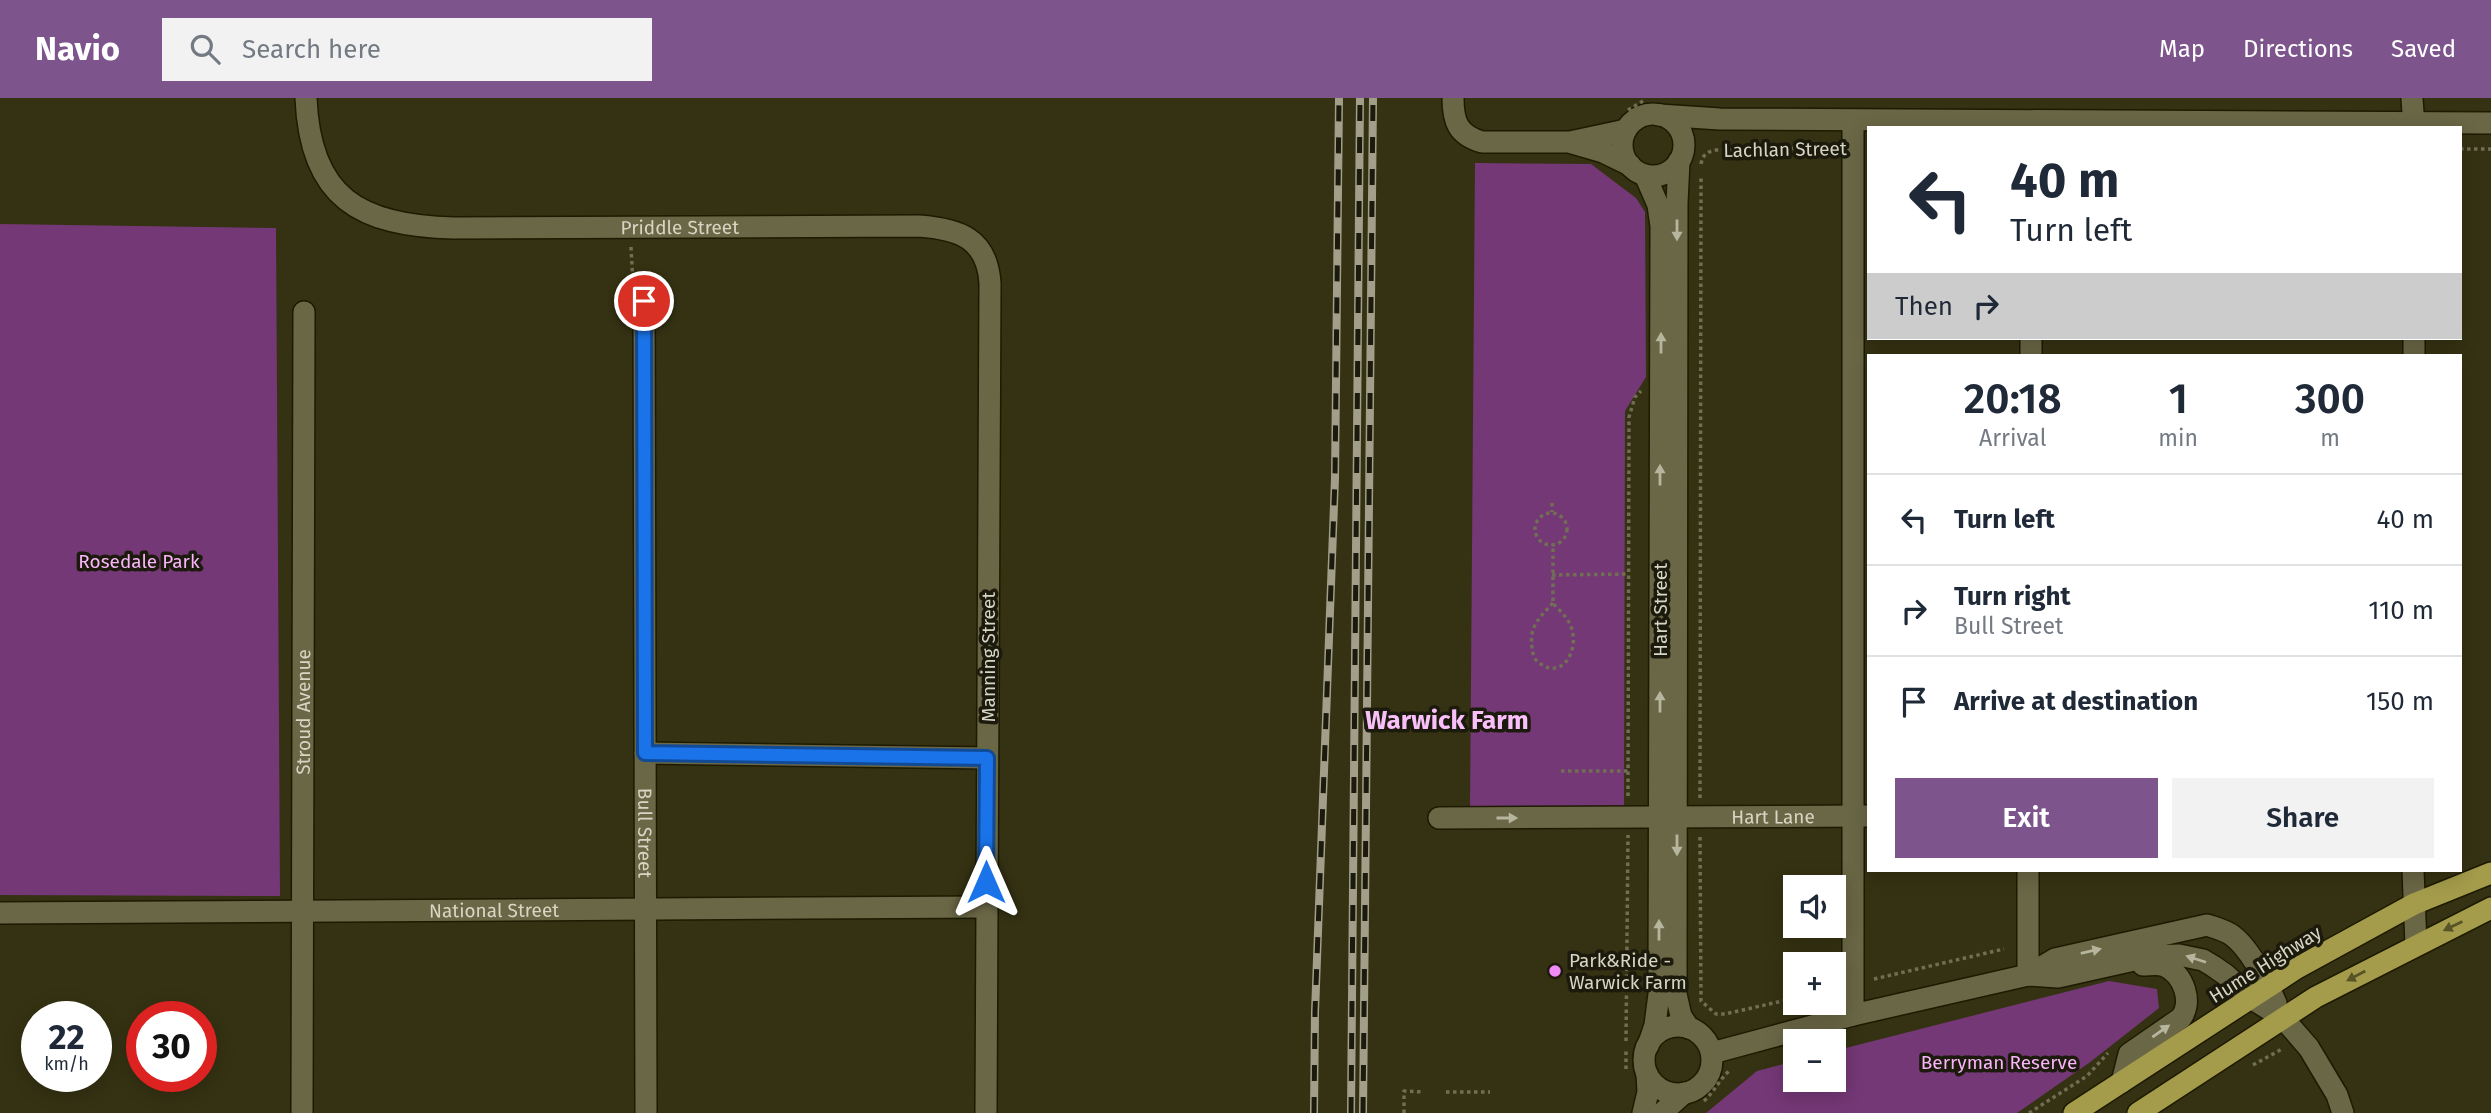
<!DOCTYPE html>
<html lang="en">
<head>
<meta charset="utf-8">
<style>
  body { margin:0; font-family:"Fira Sans",sans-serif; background:#f2f2f3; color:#1f2937; height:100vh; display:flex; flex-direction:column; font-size:26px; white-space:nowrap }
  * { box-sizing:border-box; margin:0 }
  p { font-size:23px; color:#747a83 }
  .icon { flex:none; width:38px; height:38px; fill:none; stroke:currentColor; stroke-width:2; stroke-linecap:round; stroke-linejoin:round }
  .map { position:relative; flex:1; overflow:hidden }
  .sheet { position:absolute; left:1867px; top:256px; width:595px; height:518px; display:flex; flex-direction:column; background:#fff; border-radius:0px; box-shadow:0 4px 18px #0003 }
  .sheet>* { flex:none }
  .hud { position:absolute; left:1867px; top:28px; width:595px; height:214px; border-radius:0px; box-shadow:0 4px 18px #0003; background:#fff; color:#1f2937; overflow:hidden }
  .buttons { position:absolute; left:1783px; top:777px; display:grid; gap:14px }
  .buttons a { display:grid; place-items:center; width:63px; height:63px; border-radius:0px; background:#fff; box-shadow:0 4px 18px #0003; font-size:35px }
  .speed { position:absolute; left:21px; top:903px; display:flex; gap:14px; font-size:35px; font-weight:700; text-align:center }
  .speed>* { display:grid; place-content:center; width:91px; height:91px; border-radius:50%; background:#fff; box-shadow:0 4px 18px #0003; line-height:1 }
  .speed small { font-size:18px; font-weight:400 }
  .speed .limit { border:10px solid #d22; background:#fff; color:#111 }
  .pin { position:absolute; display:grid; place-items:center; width:60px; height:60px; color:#fff; margin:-30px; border:4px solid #fff; border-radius:50%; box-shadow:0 2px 7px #0007 }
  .me { position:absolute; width:77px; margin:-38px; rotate:0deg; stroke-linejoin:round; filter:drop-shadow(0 0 5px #0008) }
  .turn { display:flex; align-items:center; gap:24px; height:147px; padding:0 28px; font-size:32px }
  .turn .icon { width:91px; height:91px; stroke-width:2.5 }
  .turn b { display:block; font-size:49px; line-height:60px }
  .then { display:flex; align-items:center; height:66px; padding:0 28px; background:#0003; gap:14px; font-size:26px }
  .eta { display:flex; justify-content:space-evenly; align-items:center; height:119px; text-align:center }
  .eta b { font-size:42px; font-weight:600; line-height:49px }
  .button { display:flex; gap:14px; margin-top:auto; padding:14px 28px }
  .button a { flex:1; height:80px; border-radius:0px; background:#7d558c; color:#fff; font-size:28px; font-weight:600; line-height:80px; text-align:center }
  .button a+a { background:#f2f2f3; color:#1f2937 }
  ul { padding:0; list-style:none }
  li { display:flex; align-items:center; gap:21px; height:91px; padding:0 28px; border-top:2px solid #e0e1e3 }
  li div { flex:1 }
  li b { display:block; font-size:26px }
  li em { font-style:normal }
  header { display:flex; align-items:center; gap:42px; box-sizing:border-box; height:98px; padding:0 35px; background:#7d558c; color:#fff }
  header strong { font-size:33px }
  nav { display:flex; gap:38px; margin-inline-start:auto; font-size:24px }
  .search { width:490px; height:63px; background:#f2f2f3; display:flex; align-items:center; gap:18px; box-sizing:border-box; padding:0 24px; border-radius:0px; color:#747a83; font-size:26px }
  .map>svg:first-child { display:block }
</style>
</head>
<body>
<header>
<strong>Navio</strong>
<div class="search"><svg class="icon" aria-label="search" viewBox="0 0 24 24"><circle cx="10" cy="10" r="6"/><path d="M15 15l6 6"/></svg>Search here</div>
<nav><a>Map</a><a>Directions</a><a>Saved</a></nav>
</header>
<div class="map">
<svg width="2491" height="1015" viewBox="0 0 2491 1015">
  <rect width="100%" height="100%" fill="#353213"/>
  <!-- green -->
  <g fill="#743876">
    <polygon points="1475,65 1591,66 1636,100 1645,114 1646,279 1625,313 1624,714 1470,711"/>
    <polygon points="0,126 276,130 280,798 0,797"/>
    <polygon points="2109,883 2157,891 2159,910 2089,965 2017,1015 1706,1015 1757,973 1795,963 1796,982 1834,982 1834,953"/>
  </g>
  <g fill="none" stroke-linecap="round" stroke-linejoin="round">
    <defs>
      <g id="minor">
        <path id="s1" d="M306,0C310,100 360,128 454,130L919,128C959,131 987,140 990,185L986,1015"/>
        <path d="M1453,0C1453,24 1458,37 1482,44H1570L1626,32"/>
        <polyline points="2412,0 2414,30"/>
        <circle cx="1653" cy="47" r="31"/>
        <polyline points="1659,17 1720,21 2491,25"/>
        <polyline points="1572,45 1603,54 1630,67"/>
        <polyline points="1679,63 1677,105 1676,896 1681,918 1689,930"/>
        <polyline points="1645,77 1658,107 1661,128 1659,896 1655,927 1648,948"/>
        <path id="s2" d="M644,203L646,1015"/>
        <polyline points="2031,257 2031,240"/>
        <polyline points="2414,257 2414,240"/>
        <polyline points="645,655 987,660"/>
        <path id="s3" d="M1439,720L1869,718"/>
        <polyline points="2413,772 2416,847"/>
        <path id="s4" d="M0,815L986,809"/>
        <path d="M2028,877L2055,861L2207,827C2216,830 2225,832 2233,838C2250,851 2267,885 2276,905"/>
        <polyline points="2028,877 2028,772"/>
        <polyline points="1853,917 1853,22"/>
        <circle cx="1678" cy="962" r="34"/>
        <polyline points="1712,955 1853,917 2028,877 2058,879 2152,858 2179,857 2203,862 2213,868 2226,877 2251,900 2283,920 2309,950 2337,997 2343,1015"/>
        <path d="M2122,984L2129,956L2181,920C2193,904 2184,877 2165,868C2158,865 2150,867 2143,867"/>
        <path id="s5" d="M302,1015L304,214"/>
        <polyline points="1643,1015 1648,994 1647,976"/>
        <polyline points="1662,1015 1684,995"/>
      </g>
      <g id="highway">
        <polyline points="2074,1015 2297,870 2414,806 2491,775"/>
        <polyline points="2138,1015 2316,899 2491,810"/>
      </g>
    </defs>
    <!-- minor casing -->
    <use href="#minor" stroke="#1d1a00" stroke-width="24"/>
    <!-- highway casing -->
    <use href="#highway" stroke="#1d1a00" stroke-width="24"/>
    <!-- path -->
    <g stroke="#706e53" stroke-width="3.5" stroke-dasharray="3.5 3.5" stroke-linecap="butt">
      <polyline points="1628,12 1643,3"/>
      <polyline points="2460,51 2491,51"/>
      <path d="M1701,66C1703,56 1707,54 1716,52L1832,49"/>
      <polyline points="631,149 633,186"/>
      <polyline points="1552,405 1552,414"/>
      <circle cx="1551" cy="431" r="16"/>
      <polyline points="1552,477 1629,476"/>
      <path d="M1553,505C1535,524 1527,532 1534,560C1560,588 1582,552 1570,526C1566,518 1558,511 1553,505V446"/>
      <polyline points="1561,673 1629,673"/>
      <polyline points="1628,698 1629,319 1635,299 1641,293"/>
      <polyline points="1700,700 1701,77"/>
      <polyline points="1700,739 1701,903 1716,916 1725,916 1796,900"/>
      <polyline points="1874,881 2004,851"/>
      <polyline points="1626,943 1628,737"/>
      <polyline points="2253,967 2282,951"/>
      <polyline points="1626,971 1626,951"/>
      <polyline points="1446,994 1490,994"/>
      <path d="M1704,1003C1714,994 1719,982 1730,972"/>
      <polyline points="1404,1015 1404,993 1424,994"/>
      <polyline points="2029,1015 2087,978 2108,955"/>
    </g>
    <!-- minor -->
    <use href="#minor" stroke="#6a6746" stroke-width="21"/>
    <!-- highway -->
    <use href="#highway" stroke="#a49c4b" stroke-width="21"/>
    <defs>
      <g id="rail">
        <polyline points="1314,1015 1315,914 1335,380 1339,0"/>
        <polyline points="1351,1015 1360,0"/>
        <polyline points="1363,1015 1373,0"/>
      </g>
    </defs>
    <!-- rail casing -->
    <use href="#rail" stroke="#a19f89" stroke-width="8"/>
    <!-- rail -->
    <use href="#rail" stroke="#1b1a0c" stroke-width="5" stroke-dasharray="16" stroke-linecap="butt"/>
  </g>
  <!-- one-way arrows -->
  <defs><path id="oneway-solid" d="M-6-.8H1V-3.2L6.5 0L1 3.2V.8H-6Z" transform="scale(1.75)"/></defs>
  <g fill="#b6b59e">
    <use href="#oneway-solid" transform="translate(1677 132) rotate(90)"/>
    <use href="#oneway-solid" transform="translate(1661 245) rotate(-90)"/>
    <use href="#oneway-solid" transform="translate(1660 377) rotate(-90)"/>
    <use href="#oneway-solid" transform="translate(1660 604) rotate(-90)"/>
    <use href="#oneway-solid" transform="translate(1507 720)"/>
    <use href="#oneway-solid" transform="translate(1677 747) rotate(90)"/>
    <use href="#oneway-solid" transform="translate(1659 832) rotate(-90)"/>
    <use href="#oneway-solid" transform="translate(2091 853) rotate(-13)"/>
    <use href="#oneway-solid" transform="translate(2196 861) rotate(-162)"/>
    <use href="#oneway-solid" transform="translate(2161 933) rotate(-35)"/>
  </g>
  <g fill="#595428">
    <use href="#oneway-solid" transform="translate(2453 828) rotate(154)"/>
    <use href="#oneway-solid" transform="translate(2356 878) rotate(152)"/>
  </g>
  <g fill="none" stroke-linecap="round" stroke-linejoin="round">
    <defs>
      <polyline id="route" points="644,203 645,655 987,660 986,784"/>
    </defs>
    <!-- route casing -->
    <use href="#route" stroke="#114b97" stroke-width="18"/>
    <!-- route -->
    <use href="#route" stroke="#1a73e8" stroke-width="12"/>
  </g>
  <!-- markers -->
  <circle fill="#f18af4" stroke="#1b1a0c" stroke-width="2.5" cx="1555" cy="873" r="7"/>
  <g text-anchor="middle" stroke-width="7" stroke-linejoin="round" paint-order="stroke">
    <!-- street labels -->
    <g font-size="19" fill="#d7d6c4" stroke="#1b1a0c">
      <text transform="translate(1785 51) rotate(-1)" y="7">Lachlan Street</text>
      <text dy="7" stroke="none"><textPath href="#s1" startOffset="452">Priddle Street</textPath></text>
      <text transform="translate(1660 512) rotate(-90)" y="7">Hart Street</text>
      <text transform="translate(988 559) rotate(-90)" y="7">Manning Street</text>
      <text dy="7" stroke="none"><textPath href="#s5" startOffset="401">Stroud Avenue</textPath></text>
      <text dy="7" stroke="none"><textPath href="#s3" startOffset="334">Hart Lane</textPath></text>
      <text dy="7" stroke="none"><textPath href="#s2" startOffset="532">Bull Street</textPath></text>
      <text dy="7" stroke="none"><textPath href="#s4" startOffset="494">National Street</textPath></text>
      <text transform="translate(2265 866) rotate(-32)" y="7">Hume Highway</text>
    </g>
    <!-- park labels -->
    <g font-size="19" fill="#f9b4fa" stroke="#1b1a0c">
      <text x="139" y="470">Rosedale Park</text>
      <text x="1999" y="971">Berryman Reserve</text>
    </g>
    <!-- poi labels -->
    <g font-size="19" fill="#d7d6c4" stroke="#1b1a0c" text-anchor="start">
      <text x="1569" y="869">Park&amp;Ride -<tspan x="1569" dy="22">Warwick Farm</tspan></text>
    </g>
    <!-- district labels -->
    <g font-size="26" font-weight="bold" fill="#f8bff9" stroke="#1b1a0c">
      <text x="1447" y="631">Warwick Farm</text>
    </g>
  </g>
</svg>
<div class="buttons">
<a><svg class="icon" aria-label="sound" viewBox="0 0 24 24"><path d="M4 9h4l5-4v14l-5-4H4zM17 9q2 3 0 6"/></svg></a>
<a>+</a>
<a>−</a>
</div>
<div class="speed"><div>22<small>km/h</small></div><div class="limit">30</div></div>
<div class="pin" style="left:644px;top:203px;background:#d93025"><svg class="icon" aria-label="arrive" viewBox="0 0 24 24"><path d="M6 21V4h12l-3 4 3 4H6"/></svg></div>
<svg class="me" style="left:986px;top:784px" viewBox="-20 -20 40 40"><path d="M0-17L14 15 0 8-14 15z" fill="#1a73e8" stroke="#fff" stroke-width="4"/></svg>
<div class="hud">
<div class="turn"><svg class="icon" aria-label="left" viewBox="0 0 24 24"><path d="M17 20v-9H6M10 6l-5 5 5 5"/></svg><div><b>40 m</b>Turn left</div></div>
<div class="then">Then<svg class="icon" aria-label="right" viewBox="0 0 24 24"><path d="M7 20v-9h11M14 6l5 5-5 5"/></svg></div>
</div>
<section class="sheet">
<div class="eta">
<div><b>20:18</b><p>Arrival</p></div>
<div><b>1</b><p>min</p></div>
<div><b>300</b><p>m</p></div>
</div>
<ul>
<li><svg class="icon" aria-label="left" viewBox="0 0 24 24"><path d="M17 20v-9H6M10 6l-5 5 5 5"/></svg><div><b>Turn left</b></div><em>40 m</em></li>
<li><svg class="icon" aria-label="right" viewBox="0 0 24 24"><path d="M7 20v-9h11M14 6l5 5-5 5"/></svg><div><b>Turn right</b><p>Bull Street</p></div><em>110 m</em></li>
<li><svg class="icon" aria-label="arrive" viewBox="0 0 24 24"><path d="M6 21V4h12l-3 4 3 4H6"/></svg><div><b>Arrive at destination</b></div><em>150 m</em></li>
</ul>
<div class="button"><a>Exit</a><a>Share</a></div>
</section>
</div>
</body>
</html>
